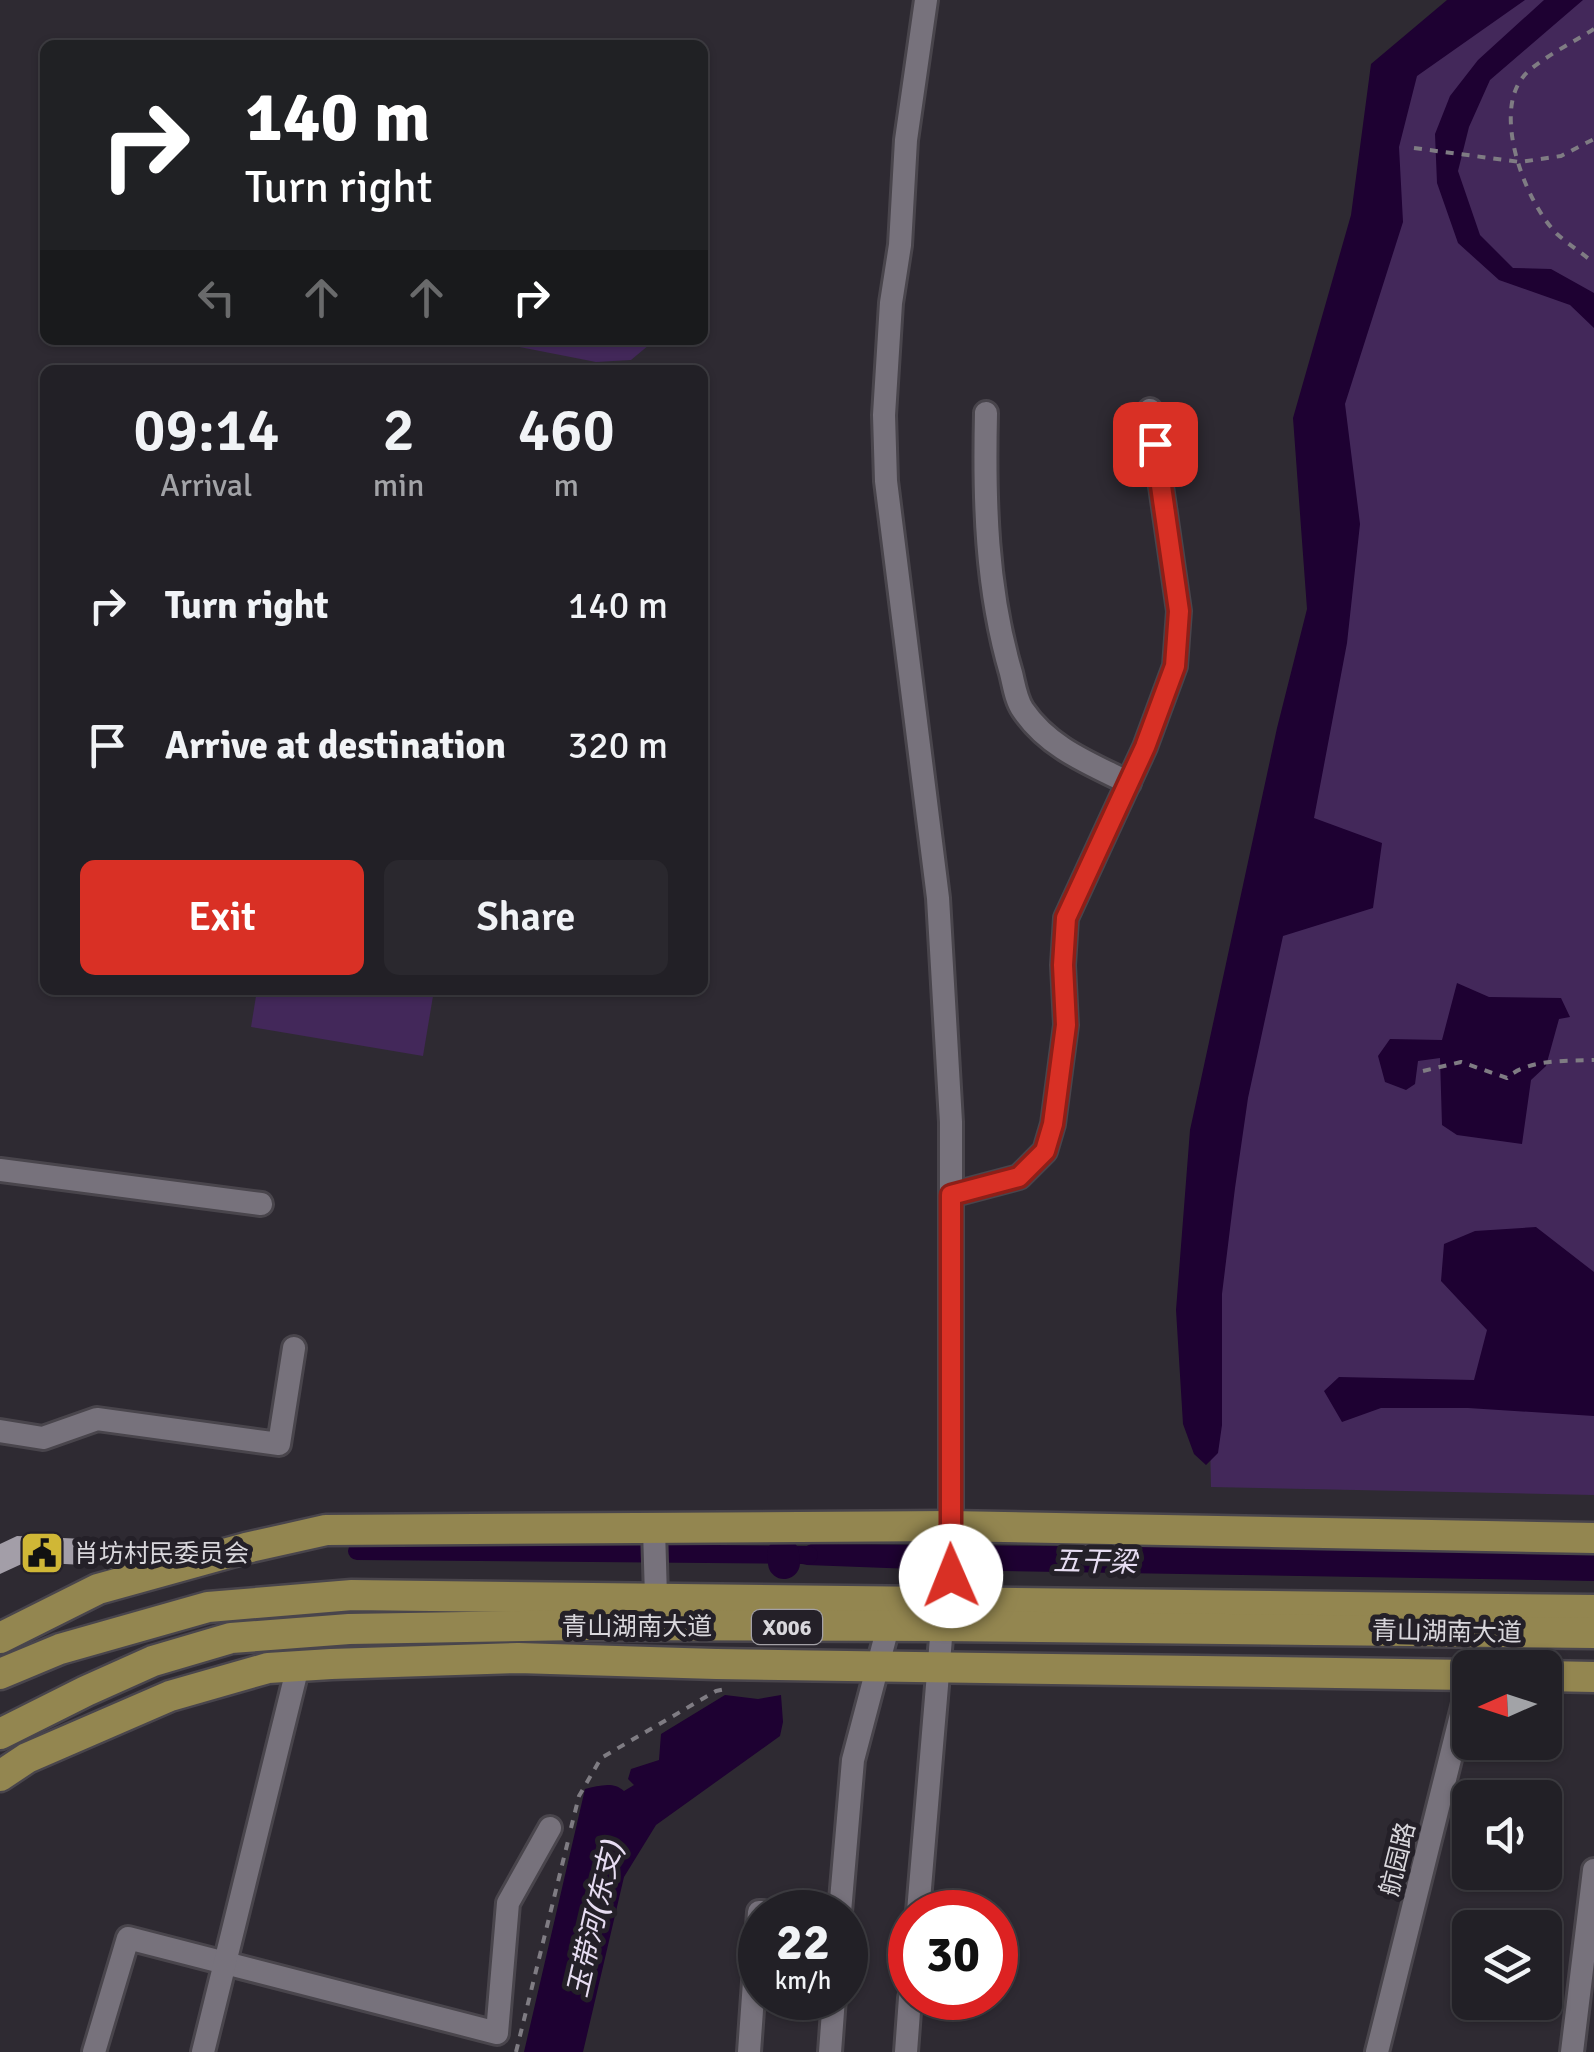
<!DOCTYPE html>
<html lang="en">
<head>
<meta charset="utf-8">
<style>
  body { margin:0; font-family:Signika,"Noto Sans SC",sans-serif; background:#2a282e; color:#f1f3f6; height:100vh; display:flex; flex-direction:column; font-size:38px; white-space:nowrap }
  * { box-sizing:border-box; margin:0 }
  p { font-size:32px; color:#a2a3a7 }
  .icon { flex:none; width:55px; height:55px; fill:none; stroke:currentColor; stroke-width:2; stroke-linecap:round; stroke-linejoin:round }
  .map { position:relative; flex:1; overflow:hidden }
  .details { position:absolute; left:40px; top:365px; width:668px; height:630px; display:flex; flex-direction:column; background:#222026; border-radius:15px; box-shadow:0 2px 8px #0004,0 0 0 2px #3f3e43 }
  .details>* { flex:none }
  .hud { position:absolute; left:40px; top:40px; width:668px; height:305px; border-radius:15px; box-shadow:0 2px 8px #0004,0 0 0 2px #3f3e43; background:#202124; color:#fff; overflow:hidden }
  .needle { width:65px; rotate:267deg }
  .buttons { position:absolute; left:1452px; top:1650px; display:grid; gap:20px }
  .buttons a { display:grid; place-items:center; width:110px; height:110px; border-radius:15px; background:#222026; box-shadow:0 2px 8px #0004,0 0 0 2px #3f3e43; font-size:50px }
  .speed { position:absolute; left:738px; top:1890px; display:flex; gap:20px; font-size:50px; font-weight:700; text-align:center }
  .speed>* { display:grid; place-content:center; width:130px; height:130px; border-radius:50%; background:#222026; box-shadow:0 2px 8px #0004,0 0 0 2px #3f3e43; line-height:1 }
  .speed small { font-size:25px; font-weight:400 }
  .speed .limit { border:15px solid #d22; background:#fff; color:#111 }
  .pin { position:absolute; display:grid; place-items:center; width:85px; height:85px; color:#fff; margin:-42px; border-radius:20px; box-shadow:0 5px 15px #0006 }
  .me { position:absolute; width:110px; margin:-55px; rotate:359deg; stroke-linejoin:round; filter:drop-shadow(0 0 8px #0008) }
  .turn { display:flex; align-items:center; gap:35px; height:210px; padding:0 40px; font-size:45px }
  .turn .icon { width:130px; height:130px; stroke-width:2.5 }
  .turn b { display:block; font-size:70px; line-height:85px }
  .lanes { display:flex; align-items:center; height:95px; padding:0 40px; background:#0003; justify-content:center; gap:50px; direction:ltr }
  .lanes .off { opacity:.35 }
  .eta { display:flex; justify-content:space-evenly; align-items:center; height:170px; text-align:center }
  .eta b { font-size:60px; font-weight:600; line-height:70px }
  .cta { display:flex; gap:20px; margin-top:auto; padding:20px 40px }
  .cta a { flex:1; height:115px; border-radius:15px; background:#d93025; color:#fff; font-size:40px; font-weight:600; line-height:115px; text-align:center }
  .cta a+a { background:#2a282e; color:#f1f3f6 }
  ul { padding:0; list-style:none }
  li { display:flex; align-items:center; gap:30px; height:140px; padding:0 40px }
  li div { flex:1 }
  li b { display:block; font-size:38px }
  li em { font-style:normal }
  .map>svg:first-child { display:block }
</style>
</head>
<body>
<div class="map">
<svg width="1594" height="2052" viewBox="0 0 1594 2052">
  <rect width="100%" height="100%" fill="#2e2a32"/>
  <!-- green -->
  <g fill="#43285a">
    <polygon points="1490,0 1594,0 1594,1495 1211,1487 1204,1152 1335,603 1322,429 1388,78"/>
    <polygon points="483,340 655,340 631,360 596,362"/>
    <polygon points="257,990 434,990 423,1056 251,1027"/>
  </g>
  <!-- water -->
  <g fill="#1e0132">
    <polygon points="1447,0 1525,0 1417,76 1399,147 1403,222 1345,404 1360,524 1347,643 1314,818 1382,843 1373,908 1283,936 1248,1098 1235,1188 1222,1294 1222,1425 1218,1453 1206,1465 1194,1454 1183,1424 1176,1310 1190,1130 1277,728 1307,609 1293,418 1351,215 1371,64"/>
    <polygon points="1544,0 1583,0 1490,80 1469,127 1458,171 1480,235 1513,268 1551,269 1594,293 1594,328 1570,305 1499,280 1458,243 1437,183 1435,134 1450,96 1478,60"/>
    <polygon points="1457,983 1489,997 1561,998 1570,1017 1559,1019 1546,1066 1531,1080 1522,1144 1457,1135 1442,1125 1440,1058 1418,1061 1415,1084 1406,1090 1385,1082 1378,1056 1390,1039 1442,1040"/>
    <polygon points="1536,1227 1594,1272 1594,1416 1468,1408 1381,1408 1342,1422 1324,1391 1339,1377 1474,1380 1487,1330 1441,1281 1444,1244 1475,1231"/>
    <polygon points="811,1544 1594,1551 1594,1581 940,1570 807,1565 798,1563 789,1554"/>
    <path d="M725,1695L758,1699L781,1695L783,1722L780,1736L656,1825L624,1877L583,2052H524L585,1789C599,1786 613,1781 624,1791L634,1785L628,1779L631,1769L659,1760L661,1734Z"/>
  </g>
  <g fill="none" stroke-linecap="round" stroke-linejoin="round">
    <!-- canal -->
    <polyline stroke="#1e0132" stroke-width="18" points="357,1551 809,1555"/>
    <!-- river -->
    <polyline stroke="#1e0132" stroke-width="32" points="783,1554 784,1563"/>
  </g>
  <!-- building -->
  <polygon fill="#a39ea8" points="17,1536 85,1539 84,1565 26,1562 0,1574 0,1544"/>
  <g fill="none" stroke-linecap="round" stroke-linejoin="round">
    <defs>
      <g id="minor">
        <path d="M986,413C984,500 986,588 1011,673C1014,685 1016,700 1023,710C1049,748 1089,763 1129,783"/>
        <polyline points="0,1170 261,1204"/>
        <polyline points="951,1195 1019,1177 1045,1151 1053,1124 1066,1025 1063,965 1066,918 1145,747 1175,666 1179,611 1150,410"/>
        <polyline points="0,1431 43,1438 97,1419 279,1444 294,1348"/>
        <polyline points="654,1529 656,1597"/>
        <polyline points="840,1912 853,1760 888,1627"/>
        <polyline points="918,1912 942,1626 951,1576 951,1122 938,898 886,481 884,415 891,303 900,245 906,140 926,0"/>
        <polyline points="94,2052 128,1938 497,2033 508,1903 550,1828"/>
        <polyline points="203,2052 298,1666"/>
        <polyline points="749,2052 759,1912 763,1912"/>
        <polyline points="830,2052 834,1998"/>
        <polyline points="906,2052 910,1998"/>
        <polyline points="1377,2052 1470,1679"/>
        <polyline points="1572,2052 1594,1870"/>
      </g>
      <g id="major">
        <polyline points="0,1638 98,1589 246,1548 326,1530 950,1526 1594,1538"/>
        <polyline points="0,1674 60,1649 208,1607 352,1595 1594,1610"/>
        <polyline points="1545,1676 1594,1677"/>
        <polyline points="0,1734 86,1691 153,1661 231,1638 349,1629 580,1625 942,1626 1594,1633"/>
        <polyline points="0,1776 27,1758 170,1696 268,1668 331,1664 518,1658 716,1664 1470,1675"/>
      </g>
    </defs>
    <!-- minor casing -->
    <use href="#minor" stroke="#49454c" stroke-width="28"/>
    <!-- major casing -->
    <use href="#major" stroke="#49454c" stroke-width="35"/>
    <!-- path -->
    <g stroke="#7f7c83" stroke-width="4" stroke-dasharray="8 8" stroke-linecap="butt">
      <path d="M1594,29C1577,40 1534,62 1523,77C1492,115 1526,203 1557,234C1568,244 1582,253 1594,263"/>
      <polyline points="1414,148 1520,162 1561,156 1594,139"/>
      <path d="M1423,1071L1461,1062L1507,1078C1527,1059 1567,1061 1594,1060"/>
      <polyline points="571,1828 579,1796 601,1758 716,1691 726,1689"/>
      <polyline points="516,2052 569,1837"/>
    </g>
    <!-- minor -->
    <use href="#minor" stroke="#77727c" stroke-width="22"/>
    <!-- major -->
    <use href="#major" stroke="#938650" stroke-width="30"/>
  </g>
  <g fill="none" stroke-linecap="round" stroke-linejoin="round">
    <defs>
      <polyline id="route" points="951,1576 951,1195 1019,1177 1045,1151 1053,1124 1066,1025 1063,965 1066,918 1145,747 1175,666 1179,611 1155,444"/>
    </defs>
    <!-- route casing -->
    <use href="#route" stroke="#8d1f18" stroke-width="25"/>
    <!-- route -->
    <use href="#route" stroke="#d93025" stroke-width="18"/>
  </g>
  <!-- icons -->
  <defs>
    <symbol id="civic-square" viewBox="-11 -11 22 22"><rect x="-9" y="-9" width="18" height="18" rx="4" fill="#d0b736" stroke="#242028"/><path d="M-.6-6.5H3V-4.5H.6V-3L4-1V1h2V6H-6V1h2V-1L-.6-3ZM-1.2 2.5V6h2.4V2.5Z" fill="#111"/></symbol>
  </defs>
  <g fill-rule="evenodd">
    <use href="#civic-square" x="17" y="1528" width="50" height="50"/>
  </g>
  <g text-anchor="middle" stroke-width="10" stroke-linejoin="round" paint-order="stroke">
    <!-- shield labels -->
    <rect fill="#242028" stroke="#a3a0a6" stroke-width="2.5" x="752" y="1610" width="70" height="34" rx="8"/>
    <g font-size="22" font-weight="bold" fill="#d9d7dc">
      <text x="787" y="1635">X006</text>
    </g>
    <!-- poi labels -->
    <g font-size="25" fill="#d9d7dc" stroke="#242028" text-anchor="start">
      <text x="74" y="1562">肖坊村民委员会</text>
    </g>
    <!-- street labels -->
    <g font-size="25" fill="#d9d7dc" stroke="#242028">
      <text x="637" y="1635">青山湖南大道</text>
      <text transform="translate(1447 1631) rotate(1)" y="9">青山湖南大道</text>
      <text transform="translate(1397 1859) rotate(-76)" y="9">航园路</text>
    </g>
    <!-- water labels -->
    <g font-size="28" font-style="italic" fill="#e7ddf2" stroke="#242028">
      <text transform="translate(1095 1561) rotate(1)" y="10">五干梁</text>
      <text transform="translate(594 1919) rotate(-77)" y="10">玉带河(东支)</text>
    </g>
  </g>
</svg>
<div class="buttons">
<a><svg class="needle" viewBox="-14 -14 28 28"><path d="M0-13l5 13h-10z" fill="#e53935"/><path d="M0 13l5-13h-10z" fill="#a2a3a7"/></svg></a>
<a><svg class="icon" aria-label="sound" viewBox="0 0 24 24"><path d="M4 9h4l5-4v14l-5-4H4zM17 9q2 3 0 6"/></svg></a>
<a><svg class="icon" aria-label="layers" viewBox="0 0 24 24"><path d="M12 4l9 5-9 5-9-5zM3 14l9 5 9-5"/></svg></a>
</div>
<div class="speed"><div>22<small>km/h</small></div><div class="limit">30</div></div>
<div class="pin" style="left:1155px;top:444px;background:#d93025"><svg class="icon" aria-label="arrive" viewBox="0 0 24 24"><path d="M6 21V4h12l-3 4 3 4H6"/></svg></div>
<svg class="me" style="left:951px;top:1576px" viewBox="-20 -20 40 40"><circle r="19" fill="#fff"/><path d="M0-13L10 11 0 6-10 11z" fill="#d93025"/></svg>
<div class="hud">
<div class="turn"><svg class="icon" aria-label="right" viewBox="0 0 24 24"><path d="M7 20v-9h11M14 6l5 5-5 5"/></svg><div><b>140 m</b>Turn right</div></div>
<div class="lanes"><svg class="icon off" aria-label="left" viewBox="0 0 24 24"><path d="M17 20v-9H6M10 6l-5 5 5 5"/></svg><svg class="icon off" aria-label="ahead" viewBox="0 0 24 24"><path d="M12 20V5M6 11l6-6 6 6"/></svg><svg class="icon off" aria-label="ahead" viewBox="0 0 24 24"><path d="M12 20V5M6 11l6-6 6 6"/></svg><svg class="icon" aria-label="right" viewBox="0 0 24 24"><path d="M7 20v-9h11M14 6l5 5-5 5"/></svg></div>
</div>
<section class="details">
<div class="eta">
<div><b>09:14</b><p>Arrival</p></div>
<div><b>2</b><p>min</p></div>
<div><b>460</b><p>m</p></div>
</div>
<ul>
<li><svg class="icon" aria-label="right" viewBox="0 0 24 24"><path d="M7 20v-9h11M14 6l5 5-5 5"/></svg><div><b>Turn right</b></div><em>140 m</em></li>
<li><svg class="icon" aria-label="arrive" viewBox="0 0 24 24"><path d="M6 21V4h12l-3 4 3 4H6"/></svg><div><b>Arrive at destination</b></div><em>320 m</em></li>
</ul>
<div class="cta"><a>Exit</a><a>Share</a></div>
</section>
</div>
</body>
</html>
